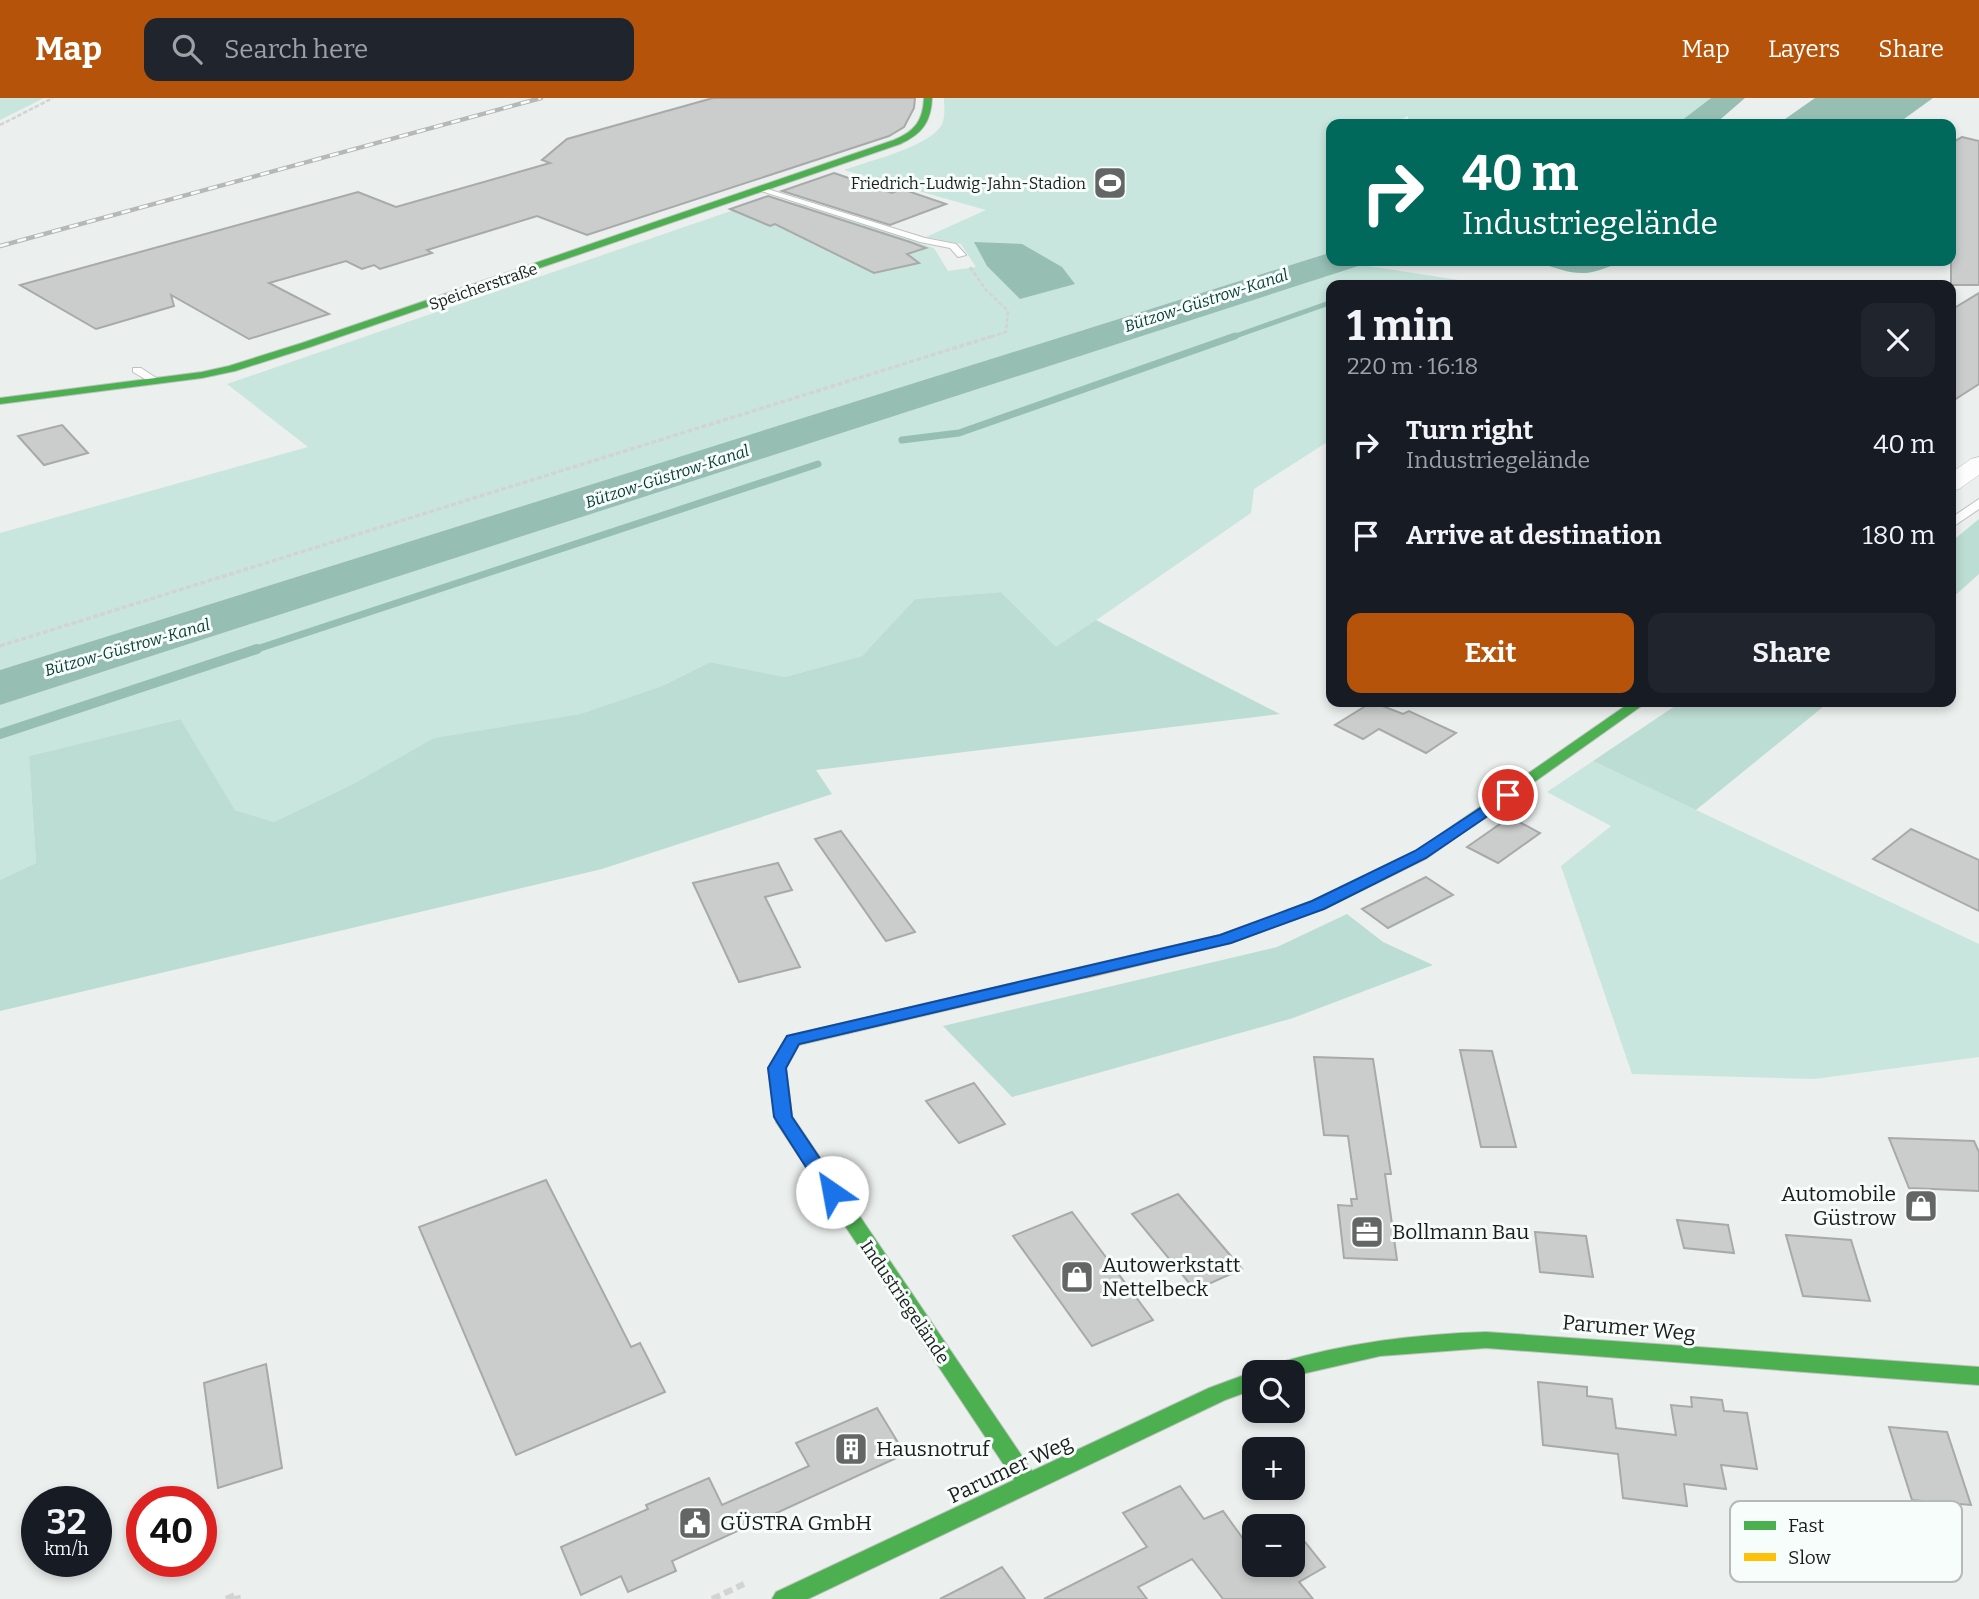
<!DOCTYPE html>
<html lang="en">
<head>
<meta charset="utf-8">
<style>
  body { margin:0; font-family:Bitter,serif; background:#20242c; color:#f1f3f6; height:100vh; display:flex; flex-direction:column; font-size:26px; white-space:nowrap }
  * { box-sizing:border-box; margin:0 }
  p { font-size:23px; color:#9ea1a6 }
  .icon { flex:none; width:38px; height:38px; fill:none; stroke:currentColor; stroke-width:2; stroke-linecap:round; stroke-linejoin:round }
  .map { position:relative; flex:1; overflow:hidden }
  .sheet { position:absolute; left:1326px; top:182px; width:630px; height:427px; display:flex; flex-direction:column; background:#171b24; border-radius:14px; box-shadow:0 4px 10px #0003 }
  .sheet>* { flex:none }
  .top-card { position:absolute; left:1326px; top:21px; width:630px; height:147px; border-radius:14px; box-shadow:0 4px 10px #0003; background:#00695c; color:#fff; overflow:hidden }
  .fabs { position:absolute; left:1242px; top:1262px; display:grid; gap:14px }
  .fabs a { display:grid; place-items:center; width:63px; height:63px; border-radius:14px; background:#171b24; box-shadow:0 4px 10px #0003; font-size:35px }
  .speed { position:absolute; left:21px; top:1388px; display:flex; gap:14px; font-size:35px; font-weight:700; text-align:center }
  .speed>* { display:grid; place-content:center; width:91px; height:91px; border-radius:50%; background:#171b24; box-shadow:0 4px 10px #0003; line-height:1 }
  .speed small { font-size:18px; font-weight:400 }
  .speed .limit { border:10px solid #d22; background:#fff; color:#111 }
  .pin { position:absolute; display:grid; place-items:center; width:60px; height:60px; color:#fff; margin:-30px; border:4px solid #fff; border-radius:50%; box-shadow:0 2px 7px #0007 }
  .me { position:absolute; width:77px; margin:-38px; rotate:327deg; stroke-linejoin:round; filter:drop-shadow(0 0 5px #0008) }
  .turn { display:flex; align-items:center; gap:24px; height:147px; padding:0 21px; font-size:32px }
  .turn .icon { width:91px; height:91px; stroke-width:2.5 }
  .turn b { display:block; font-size:49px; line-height:60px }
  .round { display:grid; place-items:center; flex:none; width:74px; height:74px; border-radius:14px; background:#20242c }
  .summary { display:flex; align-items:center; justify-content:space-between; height:119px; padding:0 21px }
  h1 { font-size:42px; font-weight:700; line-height:52px }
  .primary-button { display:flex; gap:14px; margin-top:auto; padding:14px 21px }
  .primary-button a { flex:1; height:80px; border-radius:14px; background:#b45309; color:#fff; font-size:28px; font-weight:700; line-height:80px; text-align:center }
  .primary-button a+a { background:#20242c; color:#f1f3f6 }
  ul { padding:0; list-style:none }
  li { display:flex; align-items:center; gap:21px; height:91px; padding:0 21px }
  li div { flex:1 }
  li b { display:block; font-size:26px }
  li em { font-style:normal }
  header { display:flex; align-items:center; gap:42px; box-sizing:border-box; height:98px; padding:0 35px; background:#b45309; color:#fff }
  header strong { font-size:33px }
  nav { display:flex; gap:38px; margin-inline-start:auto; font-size:24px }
  .search { width:490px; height:63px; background:#20242c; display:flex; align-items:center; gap:18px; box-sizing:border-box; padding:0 24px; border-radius:14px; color:#9ea1a6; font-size:26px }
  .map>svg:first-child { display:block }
</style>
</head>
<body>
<header>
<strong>Map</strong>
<div class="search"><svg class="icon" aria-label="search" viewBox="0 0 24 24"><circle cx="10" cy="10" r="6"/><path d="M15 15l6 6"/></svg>Search here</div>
<nav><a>Map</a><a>Layers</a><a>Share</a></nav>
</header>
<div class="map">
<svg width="1979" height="1501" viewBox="0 0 1979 1501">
  <rect width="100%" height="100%" fill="#ebefed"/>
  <!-- green -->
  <g fill="#c8e6dd">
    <polygon points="0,0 44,0 0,22"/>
    <path d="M944,0H1711L1677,26H1408V18L1393,26H1332V154L0,572V435L308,349L227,286L760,103L779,110L797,104L934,150L948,173L976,169L961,146L926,139L986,112L844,72C868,63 928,49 941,28C946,19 944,9 944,0Z"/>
    <polygon points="1361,167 1491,187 1332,187 1332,341 1254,391 1251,415 1056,550 1001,494 915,501 862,558 785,579 710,564 662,588 580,616 435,640 353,686 274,724 235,712 179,621 29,658 36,765 0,782 0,607"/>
    <polygon points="1593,663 1979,846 1979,959 1814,981 1632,976 1561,768 1611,728 1547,694"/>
  </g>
  <!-- forest -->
  <g fill="#bcddd3">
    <polygon points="1979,421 1979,476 1951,501 1951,444"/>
    <polygon points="1001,494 1056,549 1096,522 1280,616 816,672 832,696 602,771 0,913 0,782 36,765 29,658 180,621 235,712 274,724 353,686 434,640 580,616 662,588 710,564 785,579 862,558 915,501"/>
    <polygon points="1681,604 1829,604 1696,712 1593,663"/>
    <polygon points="1347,816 1383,844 1433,867 1293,920 1012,999 943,928 1277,849"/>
  </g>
  <!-- water -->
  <g fill="#96beb3">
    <polygon points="1711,0 1745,0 1715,26 1677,26"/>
    <polygon points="1815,0 1933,0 1897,26 1778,26"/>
    <polygon points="974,144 1022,146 1062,169 1075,186 1020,201 987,168"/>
    <polygon points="1332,154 1332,163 1374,163 0,607 0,572"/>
    <path d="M1534,163H1622C1582,182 1575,176 1534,163Z"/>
  </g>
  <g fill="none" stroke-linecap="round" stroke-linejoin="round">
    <!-- stream-far2 -->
    <polyline stroke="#96beb3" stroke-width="5" points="1230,240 1332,204"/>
    <!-- stream-far1 -->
    <g stroke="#96beb3" stroke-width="7">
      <polyline points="902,342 959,335 1235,238"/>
      <polyline points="251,553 818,366"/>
    </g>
    <!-- stream -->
    <polyline stroke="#96beb3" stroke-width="10" points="0,636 257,551"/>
  </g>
  <!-- building -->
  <g fill="#cbcdcc" stroke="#a7aaa9" stroke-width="2">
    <polygon points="713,0 915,0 914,10 904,29 889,38 587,137 537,118 427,152 432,155 380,171 374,167 362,171 346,163 269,185 329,216 249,241 171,197 174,208 96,231 20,187 358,94 396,109 550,65 542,62 567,41"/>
    <polygon points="1962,39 1979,43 1979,187 1951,187 1951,45"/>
    <polygon points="834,75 892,95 902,91 946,106 890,127 782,93"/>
    <polygon points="768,98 910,144 926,150 907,156 919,165 874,175 775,126 770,128 730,111"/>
    <polygon points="1979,195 1979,286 1951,304 1951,212"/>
    <polygon points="62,327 88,355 44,367 18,338"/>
    <polygon points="1372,604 1403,616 1409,613 1456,635 1426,655 1379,631 1363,641 1335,627"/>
    <polygon points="1510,719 1540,735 1498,765 1467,749"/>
    <polygon points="1911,731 1979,762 1979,813 1873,761"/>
    <polygon points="841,733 863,763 915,834 886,843 815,741"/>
    <polygon points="778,765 792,792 765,799 800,869 739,884 693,785"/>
    <polygon points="1426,779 1453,797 1388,830 1362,811"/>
    <polygon points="1460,952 1492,953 1516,1049 1481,1049"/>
    <polygon points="1314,959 1373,961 1391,1076 1385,1076 1397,1162 1344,1160 1338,1107 1352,1108 1351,1101 1357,1101 1348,1038 1324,1037"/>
    <polygon points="974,985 1005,1026 959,1045 926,1003"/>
    <polygon points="1889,1040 1974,1043 1979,1054 1979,1093 1909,1090"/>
    <polygon points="546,1082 631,1249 640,1245 665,1294 516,1357 419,1129"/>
    <polygon points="1178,1096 1242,1171 1195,1192 1132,1116"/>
    <polygon points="1072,1114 1153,1222 1092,1248 1013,1138"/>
    <polygon points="1677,1122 1728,1127 1734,1155 1684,1150"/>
    <polygon points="1535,1134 1586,1138 1593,1179 1540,1174"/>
    <polygon points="1786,1137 1851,1142 1870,1203 1803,1198"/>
    <polygon points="266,1266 282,1370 218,1390 204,1285"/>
    <polygon points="1538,1284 1587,1289 1587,1298 1612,1301 1616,1330 1676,1337 1671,1307 1692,1309 1691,1299 1722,1302 1724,1313 1747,1315 1757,1371 1721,1367 1726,1391 1684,1386 1687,1408 1623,1400 1618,1356 1543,1347"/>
    <polygon points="877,1310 905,1356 672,1463 676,1473 628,1494 621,1478 581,1497 561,1449 648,1411 646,1407 709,1380 722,1407 809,1368 796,1345"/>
    <polygon points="1889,1329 1947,1334 1971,1407 1912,1402"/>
    <polygon points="1180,1388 1204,1421 1223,1413 1244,1442 1255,1436 1255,1466 1293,1466 1293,1429 1325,1469 1299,1484 1313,1501 1223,1501 1192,1461 1138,1489 1147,1501 1044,1501 1147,1449 1123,1415"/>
    <polygon points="1002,1469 1025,1501 940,1501 983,1479"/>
  </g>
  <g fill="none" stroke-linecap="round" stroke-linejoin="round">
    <defs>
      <g id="lane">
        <polygon points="761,89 925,140 956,146 966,157 958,159 950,150 920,144 761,93"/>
        <polygon points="133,270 141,270 161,283 152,285 133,274"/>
        <polygon points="1979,401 1979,411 1951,430 1951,420"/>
      </g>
      <polygon id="street" points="1979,359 1979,377 1959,391 1951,393 1951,375 1971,361"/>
      <g id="fast">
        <path d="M924,0H932C931,24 922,36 900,46L310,249L235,273L202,280L0,306V300L202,274L229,268L302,245L894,42C915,33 923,23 924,0Z"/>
        <polygon points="1631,604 1647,604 1427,760 1324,811 1293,821 1285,816 1287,812 1312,803 1415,754"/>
        <polygon points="1086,868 1095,874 1092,878 799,947 786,970 792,1018 1032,1373 1209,1290 1255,1273 1255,1291 1225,1302 808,1501 772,1501 776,1494 1014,1382 776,1024 768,970 787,938"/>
        <path d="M1486,1234L1979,1269V1287L1486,1250L1380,1258L1293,1278V1274H1267L1271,1268L1278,1265C1346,1245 1415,1236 1486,1234Z"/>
      </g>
      <polygon id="slow" points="1293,811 1299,812 1301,816 1299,820 1231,845 1086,880 1077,874 1086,868 1220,837"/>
    </defs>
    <!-- lane casing -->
    <use href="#lane" stroke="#bec1bf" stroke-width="2"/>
    <!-- street casing -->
    <use href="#street" stroke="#bec1bf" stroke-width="1"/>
    <!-- fast casing -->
    <use href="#fast" stroke="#bec1bf" stroke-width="2"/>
    <!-- slow casing -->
    <use href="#slow" stroke="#bec1bf" stroke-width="2"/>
    <!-- path-far2 -->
    <g stroke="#d2d4d4" stroke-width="2.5" stroke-dasharray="4.5 2" stroke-linecap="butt">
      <polyline points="0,27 53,0"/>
      <polyline points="970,169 986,192 1008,213 1006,234 987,240"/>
    </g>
    <!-- path-far1 -->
    <polyline stroke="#d2d4d4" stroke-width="3.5" stroke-dasharray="5 2.5" stroke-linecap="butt" points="0,548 993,238"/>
    <!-- path -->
    <g stroke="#d2d4d4" stroke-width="6" stroke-dasharray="9 4.5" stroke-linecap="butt">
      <polyline points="226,1501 237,1496 238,1501"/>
      <polyline points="712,1501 744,1486"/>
    </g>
    <!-- lane -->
    <use href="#lane" fill="#fcfdfc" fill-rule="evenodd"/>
    <!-- street -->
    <use href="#street" fill="#fcfdfc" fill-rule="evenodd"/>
    <!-- fast -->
    <use href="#fast" fill="#4caf50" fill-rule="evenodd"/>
    <!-- slow -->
    <use href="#slow" fill="#ffc107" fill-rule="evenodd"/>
    <defs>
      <polyline id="rail" points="0,148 541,0"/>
    </defs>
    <!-- rail casing -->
    <use href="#rail" stroke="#b6b8b7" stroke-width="4.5"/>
    <!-- rail -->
    <use href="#rail" stroke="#f7fdfb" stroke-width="2.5" stroke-dasharray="9" stroke-linecap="butt"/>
  </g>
  <!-- route -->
  <polygon fill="#1a73e8" stroke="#114b97" stroke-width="2" points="1508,692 1514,694 1516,697 1514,700 1426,760 1324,811 1231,845 799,946 786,970 792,1019 839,1089 842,1094 839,1099 832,1101 825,1099 774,1019 768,970 787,938 1220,837 1312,803 1415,753"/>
  <!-- icons -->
  <defs>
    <symbol id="stadium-square" viewBox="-11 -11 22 22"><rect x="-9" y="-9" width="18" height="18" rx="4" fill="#646666" stroke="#f7fdfb"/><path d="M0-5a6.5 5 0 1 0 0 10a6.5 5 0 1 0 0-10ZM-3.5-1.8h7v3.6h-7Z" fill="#fff"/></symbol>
    <symbol id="shop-square" viewBox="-11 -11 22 22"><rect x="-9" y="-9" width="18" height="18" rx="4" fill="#646666" stroke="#f7fdfb"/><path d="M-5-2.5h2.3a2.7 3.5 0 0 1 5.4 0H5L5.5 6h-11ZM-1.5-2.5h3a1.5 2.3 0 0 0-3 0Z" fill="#fff"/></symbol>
    <symbol id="office-square" viewBox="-11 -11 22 22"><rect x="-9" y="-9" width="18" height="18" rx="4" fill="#646666" stroke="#f7fdfb"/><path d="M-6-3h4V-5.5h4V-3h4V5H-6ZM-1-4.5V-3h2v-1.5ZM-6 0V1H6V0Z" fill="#fff"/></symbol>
    <symbol id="building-square" viewBox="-11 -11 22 22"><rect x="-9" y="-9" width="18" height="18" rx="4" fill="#646666" stroke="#f7fdfb"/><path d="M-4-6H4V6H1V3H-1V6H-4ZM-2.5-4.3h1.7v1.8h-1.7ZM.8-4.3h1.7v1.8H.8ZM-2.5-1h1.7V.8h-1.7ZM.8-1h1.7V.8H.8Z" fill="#fff"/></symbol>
    <symbol id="civic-square" viewBox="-11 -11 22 22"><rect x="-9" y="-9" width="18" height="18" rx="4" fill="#646666" stroke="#f7fdfb"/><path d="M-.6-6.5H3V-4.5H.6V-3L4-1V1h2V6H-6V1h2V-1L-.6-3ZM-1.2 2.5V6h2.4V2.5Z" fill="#fff"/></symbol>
  </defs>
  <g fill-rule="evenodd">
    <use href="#stadium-square" x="1091" y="66" width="38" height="38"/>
    <use href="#shop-square" x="1902" y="1089" width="38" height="38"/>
    <use href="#office-square" x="1348" y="1115" width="38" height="38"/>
    <use href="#shop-square" x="1058" y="1160" width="38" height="38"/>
    <use href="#building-square" x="832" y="1332" width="38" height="38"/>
    <use href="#civic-square" x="676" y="1406" width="38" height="38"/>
  </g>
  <g text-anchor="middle" stroke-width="6" stroke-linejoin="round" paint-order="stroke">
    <!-- far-poi labels -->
    <g font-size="16" fill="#1b1d1d" stroke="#f7fdfb" text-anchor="end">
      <text x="1086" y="91">Friedrich-Ludwig-Jahn-Stadion</text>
    </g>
    <!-- far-street labels -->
    <g font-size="16" fill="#1b1d1d" stroke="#f7fdfb">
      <text transform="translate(483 188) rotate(-19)" y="6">Speicherstraße</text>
    </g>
    <!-- far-water labels -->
    <g font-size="16" font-style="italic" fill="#063b31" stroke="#f7fdfb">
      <text transform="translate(1206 202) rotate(-18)" y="6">Bützow-Güstrow-Kanal</text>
      <text transform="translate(667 378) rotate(-18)" y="6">Bützow-Güstrow-Kanal</text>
      <text transform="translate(127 549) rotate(-16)" y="6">Bützow-Güstrow-Kanal</text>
    </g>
    <!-- street labels -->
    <g font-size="18" fill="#1b1d1d" stroke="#f7fdfb">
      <text transform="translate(905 1204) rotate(56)" y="6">Industriegelände</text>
    </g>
    <!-- near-poi labels -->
    <g font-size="21" fill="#1b1d1d" stroke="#f7fdfb" text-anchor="start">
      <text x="1896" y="1103" text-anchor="end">Automobile<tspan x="1896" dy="24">Güstrow</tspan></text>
      <text x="1392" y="1141">Bollmann Bau</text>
      <text x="1102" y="1174">Autowerkstatt<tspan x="1102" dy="24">Nettelbeck</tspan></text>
      <text x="876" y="1358">Hausnotruf</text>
      <text x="720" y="1432">GÜSTRA GmbH</text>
    </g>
    <!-- near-street labels -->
    <g font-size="21" fill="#1b1d1d" stroke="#f7fdfb">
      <text transform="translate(1629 1230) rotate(5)" y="7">Parumer Weg</text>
      <text transform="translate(1010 1371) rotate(-25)" y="7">Parumer Weg</text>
    </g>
  </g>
  <!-- legend -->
  <rect x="1730" y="1403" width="232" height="81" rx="10" fill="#f7fdfb" stroke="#b5bab8" stroke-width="2"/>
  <rect x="1744" y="1423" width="32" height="9" fill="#4caf50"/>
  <rect x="1744" y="1455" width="32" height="8" fill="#ffc107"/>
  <g font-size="19" fill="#1b1d1d">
    <text x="1788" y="1434">Fast</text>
    <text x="1788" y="1466">Slow</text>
  </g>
</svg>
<div class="fabs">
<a><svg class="icon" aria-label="search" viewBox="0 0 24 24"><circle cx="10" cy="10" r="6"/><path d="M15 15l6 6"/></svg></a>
<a>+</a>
<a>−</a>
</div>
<div class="speed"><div>32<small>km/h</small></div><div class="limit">40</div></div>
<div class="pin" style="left:1508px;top:697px;background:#d93025"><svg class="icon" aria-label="arrive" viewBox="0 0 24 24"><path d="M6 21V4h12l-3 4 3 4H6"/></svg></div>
<svg class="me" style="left:832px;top:1094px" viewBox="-20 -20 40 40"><circle r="19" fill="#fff"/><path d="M0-13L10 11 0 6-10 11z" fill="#1a73e8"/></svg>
<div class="top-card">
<div class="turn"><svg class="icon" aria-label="right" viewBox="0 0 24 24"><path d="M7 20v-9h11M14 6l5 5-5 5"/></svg><div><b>40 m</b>Industriegelände</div></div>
</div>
<section class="sheet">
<div class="summary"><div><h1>1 min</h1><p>220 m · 16:18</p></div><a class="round"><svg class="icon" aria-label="close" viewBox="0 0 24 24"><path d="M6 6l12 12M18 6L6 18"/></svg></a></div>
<ul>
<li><svg class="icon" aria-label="right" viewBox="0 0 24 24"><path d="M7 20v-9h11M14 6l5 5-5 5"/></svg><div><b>Turn right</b><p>Industriegelände</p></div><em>40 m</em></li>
<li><svg class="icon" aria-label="arrive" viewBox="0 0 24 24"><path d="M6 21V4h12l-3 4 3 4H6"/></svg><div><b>Arrive at destination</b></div><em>180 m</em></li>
</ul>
<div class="primary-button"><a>Exit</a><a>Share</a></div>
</section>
</div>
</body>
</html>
